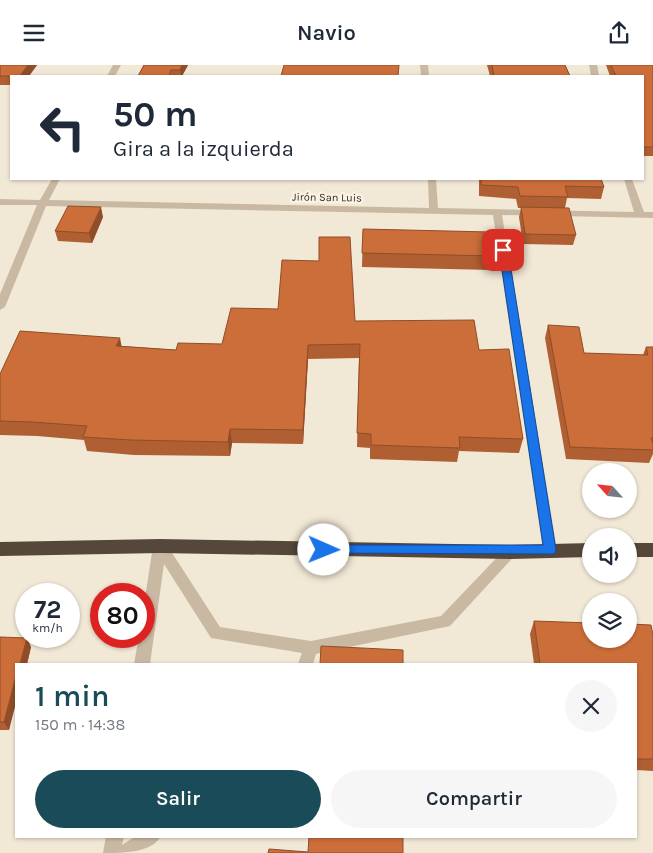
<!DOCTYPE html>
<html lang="es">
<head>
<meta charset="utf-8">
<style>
  body { margin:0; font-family:Karla,sans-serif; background:#f6f6f7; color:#1f2937; height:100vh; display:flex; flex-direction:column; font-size:19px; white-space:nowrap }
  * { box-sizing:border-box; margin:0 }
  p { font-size:16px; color:#747a83 }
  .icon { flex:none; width:28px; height:28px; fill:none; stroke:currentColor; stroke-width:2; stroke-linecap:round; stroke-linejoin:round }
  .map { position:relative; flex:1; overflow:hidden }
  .drawer { position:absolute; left:15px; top:598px; width:622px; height:175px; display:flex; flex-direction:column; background:#fff; border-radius:0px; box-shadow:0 1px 4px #0004 }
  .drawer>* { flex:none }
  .banner { position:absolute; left:10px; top:10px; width:634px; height:105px; border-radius:0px; box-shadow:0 1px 4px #0004; background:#fff; color:#1f2937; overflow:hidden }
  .needle { width:32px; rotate:297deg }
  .controls { position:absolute; left:582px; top:398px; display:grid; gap:10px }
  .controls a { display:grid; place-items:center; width:55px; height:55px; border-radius:50%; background:#fff; box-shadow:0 1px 4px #0004; font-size:25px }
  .speed { position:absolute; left:15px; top:518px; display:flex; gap:10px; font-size:25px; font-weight:700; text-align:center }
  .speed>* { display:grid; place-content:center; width:65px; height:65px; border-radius:50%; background:#fff; box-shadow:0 1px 4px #0004; line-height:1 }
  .speed small { font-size:12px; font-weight:400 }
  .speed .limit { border:8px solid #d22; background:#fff; color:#111 }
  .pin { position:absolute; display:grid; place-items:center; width:42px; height:42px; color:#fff; margin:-21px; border-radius:10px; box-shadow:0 2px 8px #0006 }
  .me { position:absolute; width:55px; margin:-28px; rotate:91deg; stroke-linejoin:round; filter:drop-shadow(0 0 4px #0008) }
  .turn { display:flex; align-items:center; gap:18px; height:105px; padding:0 20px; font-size:22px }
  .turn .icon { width:65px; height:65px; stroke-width:2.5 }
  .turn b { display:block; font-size:35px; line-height:42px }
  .round { display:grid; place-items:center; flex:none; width:52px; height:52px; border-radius:26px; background:#f6f6f7 }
  .headline { display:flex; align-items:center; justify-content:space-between; height:85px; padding:0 20px }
  h1 { font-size:30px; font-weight:600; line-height:38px; color:#194c58 }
  .cta { display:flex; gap:10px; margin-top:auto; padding:10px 20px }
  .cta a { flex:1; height:58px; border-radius:30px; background:#194c58; color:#fff; font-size:20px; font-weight:600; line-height:58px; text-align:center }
  .cta a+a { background:#f6f6f7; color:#1f2937 }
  header { display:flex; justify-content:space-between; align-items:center; height:65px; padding:0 20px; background:#fff; font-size:22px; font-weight:600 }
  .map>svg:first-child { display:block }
</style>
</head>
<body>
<header><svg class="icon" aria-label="menu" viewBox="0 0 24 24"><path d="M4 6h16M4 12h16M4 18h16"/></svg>Navio<svg class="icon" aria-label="share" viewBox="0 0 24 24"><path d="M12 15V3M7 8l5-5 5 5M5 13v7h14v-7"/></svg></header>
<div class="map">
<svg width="653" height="788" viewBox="0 0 653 788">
  <rect width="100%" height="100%" fill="#f2e8d6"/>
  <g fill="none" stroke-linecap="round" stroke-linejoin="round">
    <!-- minor -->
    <g fill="#cab9a2" fill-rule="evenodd">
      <polygon points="113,0 121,0 115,11 107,11"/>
      <polygon points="420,0 428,0 429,11 421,11"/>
      <polygon points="589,0 597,0 599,11 591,11"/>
      <polygon points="52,114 60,114 49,135 429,143 428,114 436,114 438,143 634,147 624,114 632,114 644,147 653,147 653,153 502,150 557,485 555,489 550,491 545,489 543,485 493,150 46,141 5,242 0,245 0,229 37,140 0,140 0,134 40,135"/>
      <polygon points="160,475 165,477 220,562 311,576 441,551 506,483 511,481 516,483 518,487 450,561 316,589 313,599 298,599 302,588 211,573 164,499 150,599 134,599 139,571 144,571 144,540 153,481 155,477"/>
      <path d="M106,771H124L122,780L136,771H161C152,788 123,788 103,788Z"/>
    </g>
    <!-- highway -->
    <g fill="#56473b" fill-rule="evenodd">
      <polygon points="160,474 511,480 591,478 591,492 511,494 160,488 0,491 0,477"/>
      <rect x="629" y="478" width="24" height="14"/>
    </g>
  </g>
  <!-- wall -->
  <g fill="#af5f32">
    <polygon points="0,0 37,0 29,11 11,11 11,20 0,20"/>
    <polygon points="144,0 188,0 182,11 138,11"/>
    <polygon points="487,0 565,0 570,11 490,11"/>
    <polygon points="606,0 653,0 653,91 642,91 642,11 610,11"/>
    <polygon points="479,114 601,114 604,122 601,134 567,133 565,143 576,170 573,180 523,179 519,152 521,143 518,143 516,134 479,131"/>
    <polygon points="103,152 92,178 58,176 55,166"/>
    <polygon points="363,164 493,191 491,205 362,202"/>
    <polygon points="355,256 479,285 523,374 519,388 459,386 457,397 370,394 370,383 357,382 359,293 308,294 303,379 232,378 230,391 134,390 87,386 84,375 37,371 0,370 0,309 122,281 176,285 222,279"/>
    <polygon points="548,260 584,288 643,290 646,282 653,282 653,389 649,398 566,394 545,273"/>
    <polygon points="534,556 653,570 653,706 636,705 636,599 534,599 530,569"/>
    <polygon points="0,572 31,582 27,599 16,599 9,665 0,665"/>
  </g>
  <!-- shaded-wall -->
  <g fill="#8f4d29">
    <polygon points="28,0 37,0 29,11 20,11"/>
    <polygon points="182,0 188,0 182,11 181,11 180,5"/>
    <polygon points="101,142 103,152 92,178 89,168"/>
    <polygon points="120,273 123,288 116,281"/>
    <polygon points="308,280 308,294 303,379 303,365"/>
    <polygon points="230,364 232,378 230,391 228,377"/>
    <polygon points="27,573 31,582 27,599 20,599"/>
    <polygon points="16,611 16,638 9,665 4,657"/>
  </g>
  <!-- building -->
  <g fill="#cc6e3a" stroke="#8f4d29">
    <polygon points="0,0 28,0 20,11 0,11"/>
    <polygon points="144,0 182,0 180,5 171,5 169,11 138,11"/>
    <polygon points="284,0 399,0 398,11 281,11"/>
    <polygon points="492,0 565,0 570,11 494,11"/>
    <polygon points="611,0 653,0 653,82 642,82 642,11 616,11"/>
    <polygon points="481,114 601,114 604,122 565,121 568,132 520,131 518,122 481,120"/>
    <polygon points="68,141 101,142 89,168 55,166"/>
    <polygon points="521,142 569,143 576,170 525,169"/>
    <polygon points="363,164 490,167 493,191 362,188"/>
    <polygon points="319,172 350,172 355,256 474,255 479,285 509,284 523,374 459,372 460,383 371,380 371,369 357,368 360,279 308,280 303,365 230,364 228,377 131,375 83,372 87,361 32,357 0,356 0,309 20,266 120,273 116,281 176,285 178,278 222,279 231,243 278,244 282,195 319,196"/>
    <polygon points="548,260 579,262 584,288 648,290 646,282 653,282 653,373 651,373 653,379 653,385 570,382"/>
    <polygon points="534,556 591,558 591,574 629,574 629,559 651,560 653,570 653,694 636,694 636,599 540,599"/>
    <polygon points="0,572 27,573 20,599 16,599 16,611 4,657 0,657"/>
    <polygon points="321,581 403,585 403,599 320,599"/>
    <polygon points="309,771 403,771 403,788 268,788 269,784 308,787"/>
  </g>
  <!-- route -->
  <polygon fill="#1a73e8" stroke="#114b97" points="503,182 508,185 556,485 554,489 319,488 318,485 319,481 324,480 543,480 499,185"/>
  <g text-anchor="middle" stroke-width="5" stroke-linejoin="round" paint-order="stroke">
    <!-- far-street labels -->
    <g font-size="11" fill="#342b25" stroke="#faf2e2">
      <text transform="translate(327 132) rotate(1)" y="4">Jirón San Luis</text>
    </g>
  </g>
</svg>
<div class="controls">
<a><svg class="needle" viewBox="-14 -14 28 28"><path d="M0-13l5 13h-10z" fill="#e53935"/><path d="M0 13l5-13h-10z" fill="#747a83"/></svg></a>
<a><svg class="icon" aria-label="sound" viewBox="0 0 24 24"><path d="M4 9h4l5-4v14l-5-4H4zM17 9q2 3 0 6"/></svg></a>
<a><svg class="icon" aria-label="layers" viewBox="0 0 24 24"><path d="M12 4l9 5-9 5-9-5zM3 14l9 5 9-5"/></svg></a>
</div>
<div class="speed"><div>72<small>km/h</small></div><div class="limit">80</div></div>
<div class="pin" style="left:503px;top:185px;background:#d93025"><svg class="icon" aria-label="arrive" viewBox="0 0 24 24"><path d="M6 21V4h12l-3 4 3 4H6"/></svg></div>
<svg class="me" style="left:324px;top:485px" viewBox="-20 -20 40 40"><circle r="19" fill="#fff"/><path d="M0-13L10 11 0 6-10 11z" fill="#1a73e8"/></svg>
<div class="banner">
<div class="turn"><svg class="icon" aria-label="left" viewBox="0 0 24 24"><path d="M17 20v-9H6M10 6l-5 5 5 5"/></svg><div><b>50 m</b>Gira a la izquierda</div></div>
</div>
<section class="drawer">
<div class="headline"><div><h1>1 min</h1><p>150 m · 14:38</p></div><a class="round"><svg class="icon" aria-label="close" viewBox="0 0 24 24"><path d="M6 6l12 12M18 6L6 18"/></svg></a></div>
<div class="cta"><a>Salir</a><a>Compartir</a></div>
</section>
</div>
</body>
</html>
